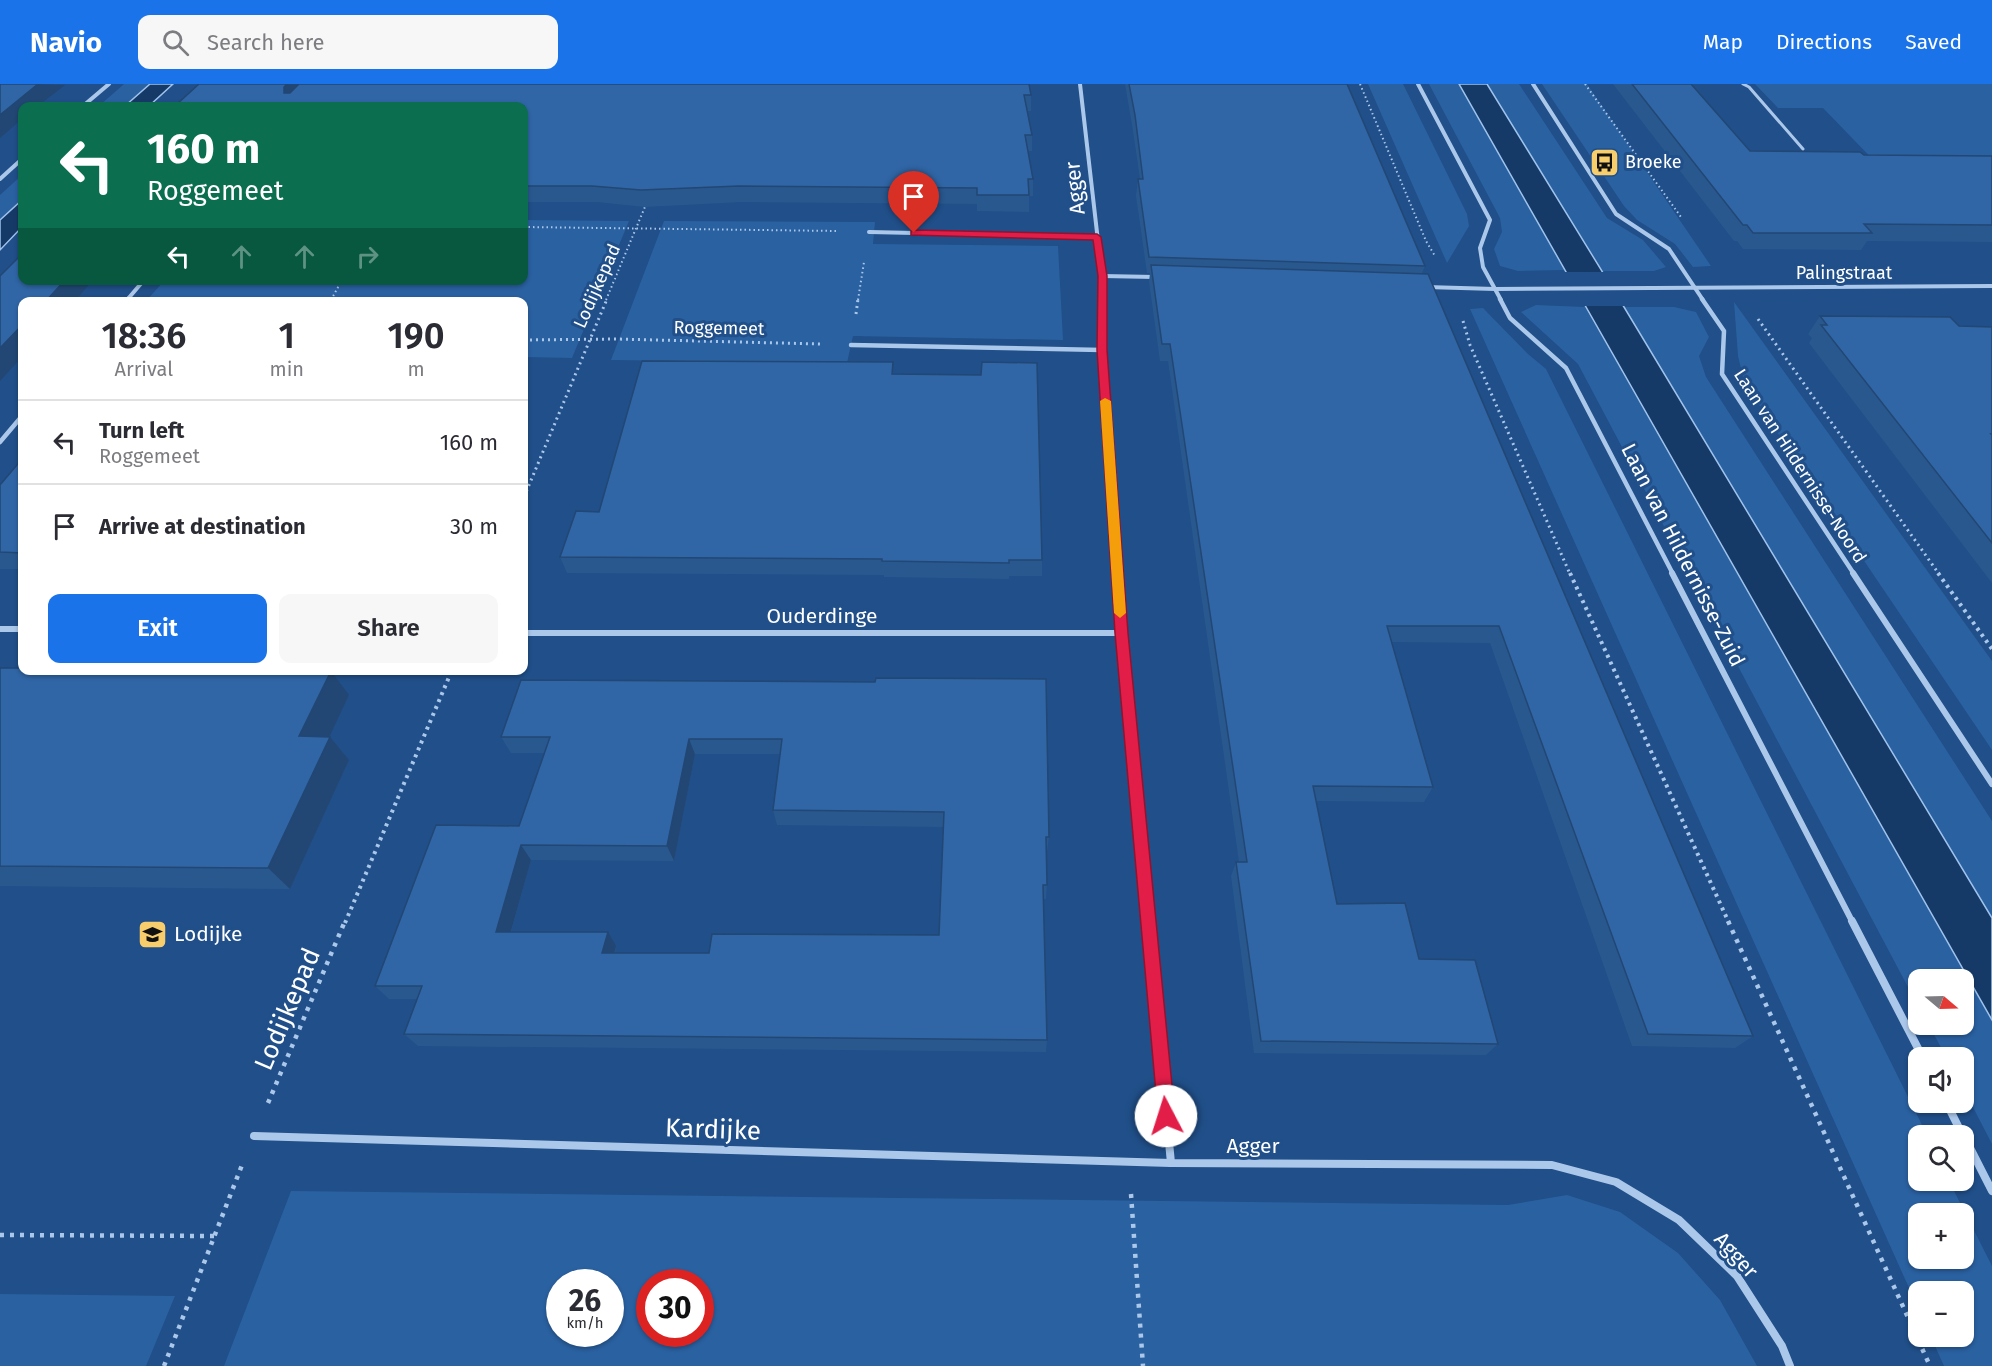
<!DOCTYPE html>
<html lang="en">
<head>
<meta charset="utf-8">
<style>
  body { margin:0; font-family:"Fira Sans",sans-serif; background:#f7f7f7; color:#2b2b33; height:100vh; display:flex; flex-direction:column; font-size:22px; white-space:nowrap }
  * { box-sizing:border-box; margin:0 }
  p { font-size:20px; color:#7c7c81 }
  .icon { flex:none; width:33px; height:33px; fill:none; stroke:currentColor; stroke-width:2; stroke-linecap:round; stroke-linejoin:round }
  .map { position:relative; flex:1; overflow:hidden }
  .panel { position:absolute; left:18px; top:213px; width:510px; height:378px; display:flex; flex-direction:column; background:#fff; border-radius:12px; box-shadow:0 2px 4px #0004 }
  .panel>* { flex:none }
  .banner { position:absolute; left:18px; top:18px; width:510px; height:183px; border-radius:12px; box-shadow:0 2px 4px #0004; background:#0b6e4f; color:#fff; overflow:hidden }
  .needle { width:39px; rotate:109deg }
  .tools { position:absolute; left:1908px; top:885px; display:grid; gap:12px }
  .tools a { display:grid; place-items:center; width:66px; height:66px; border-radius:12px; background:#fff; box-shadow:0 2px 4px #0004; font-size:30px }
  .speed { position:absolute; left:546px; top:1185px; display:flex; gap:12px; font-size:30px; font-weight:700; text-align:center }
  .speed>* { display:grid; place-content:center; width:78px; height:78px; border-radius:50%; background:#fff; box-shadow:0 2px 4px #0004; line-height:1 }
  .speed small { font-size:15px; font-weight:400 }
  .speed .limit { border:9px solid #d22; background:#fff; color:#111 }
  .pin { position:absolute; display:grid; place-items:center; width:51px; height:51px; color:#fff; margin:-62px -26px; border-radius:50% 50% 50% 0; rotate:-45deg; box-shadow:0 0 6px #0007 }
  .pin .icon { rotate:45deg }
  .me { position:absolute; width:66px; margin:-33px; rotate:355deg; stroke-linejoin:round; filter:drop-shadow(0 0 4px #0008) }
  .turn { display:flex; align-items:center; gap:21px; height:126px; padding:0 30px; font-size:27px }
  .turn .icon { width:78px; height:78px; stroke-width:2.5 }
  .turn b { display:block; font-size:42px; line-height:51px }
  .lanes { display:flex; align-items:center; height:57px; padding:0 30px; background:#0003; justify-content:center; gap:30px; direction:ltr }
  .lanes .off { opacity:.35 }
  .eta { display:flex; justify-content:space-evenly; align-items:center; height:102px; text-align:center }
  .eta b { font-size:36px; font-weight:600; line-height:42px }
  .button { display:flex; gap:12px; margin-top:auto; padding:12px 30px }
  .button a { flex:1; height:69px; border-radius:12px; background:#1a73e8; color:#fff; font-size:24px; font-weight:600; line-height:69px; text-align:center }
  .button a+a { background:#f7f7f7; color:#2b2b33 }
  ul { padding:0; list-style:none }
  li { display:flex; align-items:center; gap:18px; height:84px; padding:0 30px; border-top:2px solid #e1e1e2 }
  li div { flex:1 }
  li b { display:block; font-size:22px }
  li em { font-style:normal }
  header { display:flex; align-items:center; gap:36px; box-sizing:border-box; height:84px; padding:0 30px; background:#1a73e8; color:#fff }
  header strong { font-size:28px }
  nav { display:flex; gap:33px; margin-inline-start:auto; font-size:21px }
  .search { width:420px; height:54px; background:#f7f7f7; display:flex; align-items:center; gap:15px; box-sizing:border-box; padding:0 21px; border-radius:12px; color:#7c7c81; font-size:22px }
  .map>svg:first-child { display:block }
</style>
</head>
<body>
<header>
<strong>Navio</strong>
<div class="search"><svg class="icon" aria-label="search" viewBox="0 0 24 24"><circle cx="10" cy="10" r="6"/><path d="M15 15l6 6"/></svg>Search here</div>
<nav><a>Map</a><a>Directions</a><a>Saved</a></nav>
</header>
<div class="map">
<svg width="1992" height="1282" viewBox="0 0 1992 1282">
  <rect width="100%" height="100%" fill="#204f89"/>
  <!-- green -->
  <g fill="#2a61a1" fill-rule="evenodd">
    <polygon points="124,0 150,0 125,22 99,22"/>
    <polygon points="1368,0 1403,0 1467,130 1469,142 1447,179"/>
    <polygon points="1429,0 1459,0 1565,186 1518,187 1500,182 1494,165 1502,148 1500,134"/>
    <polygon points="1487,0 1519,0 1607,134 1643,156 1666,183 1654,187 1600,187"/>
    <polygon points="1542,0 1587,0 1711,182 1693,183 1675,160 1637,136 1624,122"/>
    <polygon points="1755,0 1992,0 1992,87 1884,87 1823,24 1778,24"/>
    <polygon points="22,91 22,116 0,136 0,111"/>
    <polygon points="524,136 629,137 572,274 524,273 524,218 146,217 164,197 524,196"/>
    <polygon points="664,137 875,138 873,160 1058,162 1063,256 853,252 847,279 611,276"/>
    <polygon points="1734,218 1992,577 1992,666 1762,326 1743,293 1738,272"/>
    <polygon points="1536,221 1585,223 1992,936 1992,1060 1964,1006 1964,974 1946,973 1929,941 1964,940 1964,896 1918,896 1918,922 1578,280 1521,228"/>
    <polygon points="1624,223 1674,223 1696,228 1709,253 1699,272 1706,293 1992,737 1992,834"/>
    <path d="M1483,224L1528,270L1546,285L1927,1051L1918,1052V1096L1949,1097L1992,1182V1282H1944L1931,1253L1964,1252V1208H1918V1224L1470,225ZM1918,1130H1964V1174H1918Z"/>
    <path d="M291,1107L1508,1121L1567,1111L1620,1128L1678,1169L1720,1216L1757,1282H224ZM560,1198H610V1250H560ZM650,1198H700V1250H650Z"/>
    <polygon points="0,1210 175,1212 146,1282 0,1282"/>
  </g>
  <!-- water -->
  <g fill="#163a68" stroke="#9fc3ec" stroke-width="1.5">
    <polygon points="150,0 173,0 149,22 125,22"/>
    <polygon points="1459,0 1487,0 1624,223 1992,834 1992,936"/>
    <polygon points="22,116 22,143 0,166 0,136"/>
  </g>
  <!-- pier -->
  <polygon fill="#204f89" points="1563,188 1605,188 1627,222 1582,222"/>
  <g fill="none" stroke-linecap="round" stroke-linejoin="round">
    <!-- path-far3 -->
    <g stroke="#abc8eb" stroke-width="2" stroke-dasharray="1.5 3" stroke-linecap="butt">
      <polyline points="1360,0 1426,157 1435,172"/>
      <polyline points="1585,0 1681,133"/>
      <polyline points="524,143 838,147"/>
      <polyline points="331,216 342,196"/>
      <polyline points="606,216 647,118"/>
      <polyline points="858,216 864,178"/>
    </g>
    <!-- path-far2 -->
    <g stroke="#abc8eb" stroke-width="3" stroke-dasharray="2 4" stroke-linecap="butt">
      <polyline points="330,218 332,215"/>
      <polyline points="856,230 858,215"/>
      <polyline points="1758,235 1939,490"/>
      <polyline points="1463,237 1470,261 1570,490"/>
      <polyline points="524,256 616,255 820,260"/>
      <polyline points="524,413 607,215"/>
    </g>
    <!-- path-far1 -->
    <g stroke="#abc8eb" stroke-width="4" stroke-dasharray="3 4.5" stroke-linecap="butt">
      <polyline points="1570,489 1729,839"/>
      <polyline points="1938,489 1992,565"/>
      <polyline points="345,839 452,586"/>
    </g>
    <!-- path -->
    <g stroke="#abc8eb" stroke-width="4.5" stroke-dasharray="4 6" stroke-linecap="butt">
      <polyline points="1728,837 1930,1282"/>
      <polyline points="268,1019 345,837"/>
      <polyline points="1131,1110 1143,1282"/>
      <polyline points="0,1151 214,1152"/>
      <polyline points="164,1282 242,1081"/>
    </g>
    <!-- service -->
    <polyline stroke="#abc8eb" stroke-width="3" points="1743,0 1749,3 1803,65"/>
    <!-- minor-far3 -->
    <g stroke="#abc8eb" stroke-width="4">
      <polyline points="1080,0 1102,192 1102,216"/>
      <polyline points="1418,0 1490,136 1480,164 1483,183 1501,216"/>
      <polyline points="1533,0 1616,130 1669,165 1703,216"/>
      <polyline points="83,22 109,0"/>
      <polyline points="0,95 22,75"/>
      <polyline points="869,148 1097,153"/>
      <polyline points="1102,192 1155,193"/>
      <polyline points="1426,203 1495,205 1992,202"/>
      <polyline points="127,216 144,196"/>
    </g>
    <!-- minor-far2 -->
    <g stroke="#abc8eb" stroke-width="4.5">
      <polyline points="1102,215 1102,266 1117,490"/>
      <polyline points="1500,215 1510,234 1566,284 1673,490"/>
      <polyline points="1702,215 1724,247 1722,290 1854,490"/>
      <polyline points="125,218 128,215"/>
      <polyline points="851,261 1102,266"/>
      <polyline points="0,358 22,332"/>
    </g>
    <!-- minor-far1 -->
    <g stroke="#abc8eb" stroke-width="6">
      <polyline points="1117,489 1148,839"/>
      <polyline points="1672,489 1853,839"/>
      <polyline points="1853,489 1992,700"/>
      <polyline points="0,545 22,545"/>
      <polyline points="524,549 1121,549"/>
    </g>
    <!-- minor -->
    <g stroke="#abc8eb" stroke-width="8">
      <polyline points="1148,837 1171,1079 1552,1081 1616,1098 1679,1136 1737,1192 1782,1262 1790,1282"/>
      <polyline points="1852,837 1923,974"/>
      <polyline points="1946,1018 1963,1052"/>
      <polyline points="254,1052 1171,1079"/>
      <polyline points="1964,1052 1992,1107"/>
    </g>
  </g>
  <!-- wall -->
  <g fill="#29588f" fill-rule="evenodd">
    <polygon points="1125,0 1347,0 1425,182 1422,189 1753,952 1735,964 1632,962 1490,559 1392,558 1433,703 1424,718 1316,717 1337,820 1419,875 1498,960 1486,971 1254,969 1231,792 1236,778 1239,778 1168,277 1160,277 1149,198 1150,189 1147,189 1136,112 1138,95 1140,95 1133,47"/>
    <polygon points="1613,0 1691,0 1750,67 1864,71 1992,72 1992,158 1867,157 1861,166 1743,165 1737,157 1734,157"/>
    <polygon points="1031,11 1031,27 1028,27 1032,51 1032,67 1028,67 1033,95 1033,112 1029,112 1029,128 977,127 977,120 742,118 645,123 597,118 524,118 524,22"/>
    <polygon points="1820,232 1959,242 1992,243 1992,499 1809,259 1812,254 1808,250"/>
    <polygon points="894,290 1042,476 1042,492 1009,492 1009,495 884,493 884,491 567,489 560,473 599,428"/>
    <polygon points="22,375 22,485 0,485 0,401"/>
    <polygon points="0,584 349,611 329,653 349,676 290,805 0,802"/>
    <path d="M875,598L1049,753L1047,768V801L1046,815H1043L1047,956L1046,968L418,962L404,950L418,915H389L375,902L519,742L544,669H511L501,653ZM695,670H780L773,726L777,741L943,743L939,851L709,869H615L616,862L511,848L531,776L674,777Z"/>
  </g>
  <!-- shaded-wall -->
  <g fill="#224774">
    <polygon points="38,0 65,1 38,22 22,22 22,35 0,54 0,31"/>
    <polygon points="287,0 309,0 292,19 284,9 284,3"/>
    <polygon points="65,196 93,196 74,218 45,218"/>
    <polygon points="22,241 22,273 0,297 0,264"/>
    <polygon points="331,587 349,611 319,675 299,652"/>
    <polygon points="330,653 349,676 290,805 268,784"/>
    <polygon points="689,655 695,670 674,777 667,762"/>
    <polygon points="521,761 531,776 507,861 496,848"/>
    <polygon points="608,848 616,862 611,882 602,869"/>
  </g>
  <!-- building -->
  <g fill="#3066a6" stroke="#224774" stroke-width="1.5" fill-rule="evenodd">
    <polygon points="0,0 38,0 0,31"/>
    <polygon points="199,0 287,0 284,3 284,9 290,9 299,0 1029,0 1031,11 1024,11 1032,51 1025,51 1033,95 1028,95 1029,111 977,111 977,104 739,102 641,106 592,102 524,102 524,22 175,22"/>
    <polygon points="1129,0 1347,0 1425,182 1149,173 1138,95 1143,95 1135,31"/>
    <polygon points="1632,0 1691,0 1750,67 1860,68 1864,71 1992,72 1992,141 1864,140 1872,149 1753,149 1747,141 1743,141"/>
    <polygon points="22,170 22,196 65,196 45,218 22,218 22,241 0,264 0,192"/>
    <polygon points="1151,181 1428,190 1753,952 1648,950 1499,542 1387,542 1433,703 1313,702 1337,820 1405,819 1419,875 1475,876 1498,960 1261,957 1236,778 1247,778 1170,260 1162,260"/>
    <polygon points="1820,232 1950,233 1959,242 1992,243 1992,350 1991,350 1992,351 1992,459 1821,241 1827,241"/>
    <polygon points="642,277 893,278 892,290 981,291 982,278 1037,279 1042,476 1009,476 1009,479 882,477 882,475 560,473 576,427 599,428"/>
    <polygon points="22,375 22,469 0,468 0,401"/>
    <polygon points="0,584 22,584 22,586 331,587 299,652 330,653 268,784 0,782"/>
    <path d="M876,594L1046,595L1049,753H1046L1047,801H1043L1047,956L404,950L422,902H375L436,741L519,742L550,653H501L521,596L875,598ZM689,655H782L773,726L944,728L939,851L712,850L709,869H602L608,848H496L521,761L667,762Z"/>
  </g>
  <!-- route -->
  <polygon fill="#e11d48" stroke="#92132f" stroke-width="1.5" points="914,146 1097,150 1101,153 1107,192 1107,266 1128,549 1175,1032 1173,1039 1166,1041 1160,1039 1158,1032 1115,549 1097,266 1098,192 1093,156 911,151 911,147"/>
  <!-- slow -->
  <polygon fill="#f59e0b" points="1105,314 1111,317 1126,529 1120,534 1114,529 1100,317"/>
  <!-- icons -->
  <defs>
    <symbol id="bus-square" viewBox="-11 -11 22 22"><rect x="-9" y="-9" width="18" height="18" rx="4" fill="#f8ce6c" stroke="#204f89"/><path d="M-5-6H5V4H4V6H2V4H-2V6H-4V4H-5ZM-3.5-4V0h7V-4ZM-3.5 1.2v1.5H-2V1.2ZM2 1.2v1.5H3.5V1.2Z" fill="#111"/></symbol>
    <symbol id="school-square" viewBox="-11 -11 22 22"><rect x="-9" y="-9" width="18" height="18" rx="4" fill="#f8ce6c" stroke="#204f89"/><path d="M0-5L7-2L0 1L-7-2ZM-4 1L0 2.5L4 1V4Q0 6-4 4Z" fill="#111"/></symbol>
  </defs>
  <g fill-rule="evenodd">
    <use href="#bus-square" x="1588" y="62" width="33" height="33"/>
    <use href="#school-square" x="136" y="834" width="33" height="33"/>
  </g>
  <g text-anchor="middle" stroke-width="6" stroke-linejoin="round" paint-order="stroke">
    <!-- far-poi labels -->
    <g font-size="18" fill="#fff" stroke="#204f89" text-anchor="start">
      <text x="1625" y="84">Broeke</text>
    </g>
    <!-- far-street labels -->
    <g font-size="18" fill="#fff" stroke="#204f89">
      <text x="1844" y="195">Palingstraat</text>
      <text transform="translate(597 202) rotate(-66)" y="6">Lodijkepad</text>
      <text transform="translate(719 244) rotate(1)" y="6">Roggemeet</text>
      <text transform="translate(1800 382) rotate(57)" y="6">Laan van Hildernisse-Noord</text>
    </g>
    <!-- street labels -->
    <g font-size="21" fill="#fff" stroke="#204f89">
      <text transform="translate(1075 104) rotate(-96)" y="7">Agger</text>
      <text transform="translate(1683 471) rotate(63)" y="7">Laan van Hildernisse-Zuid</text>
      <text x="822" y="539">Ouderdinge</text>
      <text x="1253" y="1069">Agger</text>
      <text transform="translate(1736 1171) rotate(48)" y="7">Agger</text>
    </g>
    <!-- poi labels -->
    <g font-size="21" fill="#fff" stroke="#204f89" text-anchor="start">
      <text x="174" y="857">Lodijke</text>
    </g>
    <!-- near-street labels -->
    <g font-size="26" fill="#fff" stroke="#204f89">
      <text transform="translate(287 925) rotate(-67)" y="9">Lodijkepad</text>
      <text transform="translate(713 1045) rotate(2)" y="9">Kardijke</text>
    </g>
  </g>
</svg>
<div class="tools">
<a><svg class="needle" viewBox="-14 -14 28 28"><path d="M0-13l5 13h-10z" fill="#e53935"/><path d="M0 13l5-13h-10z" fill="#7c7c81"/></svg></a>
<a><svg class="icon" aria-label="sound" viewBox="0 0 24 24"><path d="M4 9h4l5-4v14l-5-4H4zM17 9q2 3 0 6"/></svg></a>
<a><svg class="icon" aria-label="search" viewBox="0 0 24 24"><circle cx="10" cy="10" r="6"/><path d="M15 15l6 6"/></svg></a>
<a>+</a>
<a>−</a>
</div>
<div class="speed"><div>26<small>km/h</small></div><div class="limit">30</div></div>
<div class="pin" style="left:914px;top:149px;background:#d93025"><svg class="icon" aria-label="arrive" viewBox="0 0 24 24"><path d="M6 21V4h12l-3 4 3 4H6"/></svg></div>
<svg class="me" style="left:1166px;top:1032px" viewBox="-20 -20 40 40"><circle r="19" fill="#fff"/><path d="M0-13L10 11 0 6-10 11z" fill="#e11d48"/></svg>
<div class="banner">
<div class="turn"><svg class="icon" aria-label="left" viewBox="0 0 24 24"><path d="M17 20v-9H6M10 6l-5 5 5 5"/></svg><div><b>160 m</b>Roggemeet</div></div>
<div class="lanes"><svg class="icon" aria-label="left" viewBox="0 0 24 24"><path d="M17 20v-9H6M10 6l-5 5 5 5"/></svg><svg class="icon off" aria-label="ahead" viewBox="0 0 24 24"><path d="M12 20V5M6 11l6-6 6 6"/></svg><svg class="icon off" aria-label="ahead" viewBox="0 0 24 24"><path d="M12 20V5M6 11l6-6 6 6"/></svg><svg class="icon off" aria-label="right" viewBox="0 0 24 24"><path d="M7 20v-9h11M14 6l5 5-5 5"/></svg></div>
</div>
<section class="panel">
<div class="eta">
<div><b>18:36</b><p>Arrival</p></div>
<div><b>1</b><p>min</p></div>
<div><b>190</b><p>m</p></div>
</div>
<ul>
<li><svg class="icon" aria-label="left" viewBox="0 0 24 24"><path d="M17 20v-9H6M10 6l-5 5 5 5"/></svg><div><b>Turn left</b><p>Roggemeet</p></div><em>160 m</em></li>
<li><svg class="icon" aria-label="arrive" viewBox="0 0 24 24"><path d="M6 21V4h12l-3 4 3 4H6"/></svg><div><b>Arrive at destination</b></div><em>30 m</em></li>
</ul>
<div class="button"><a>Exit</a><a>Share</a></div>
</section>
</div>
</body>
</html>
